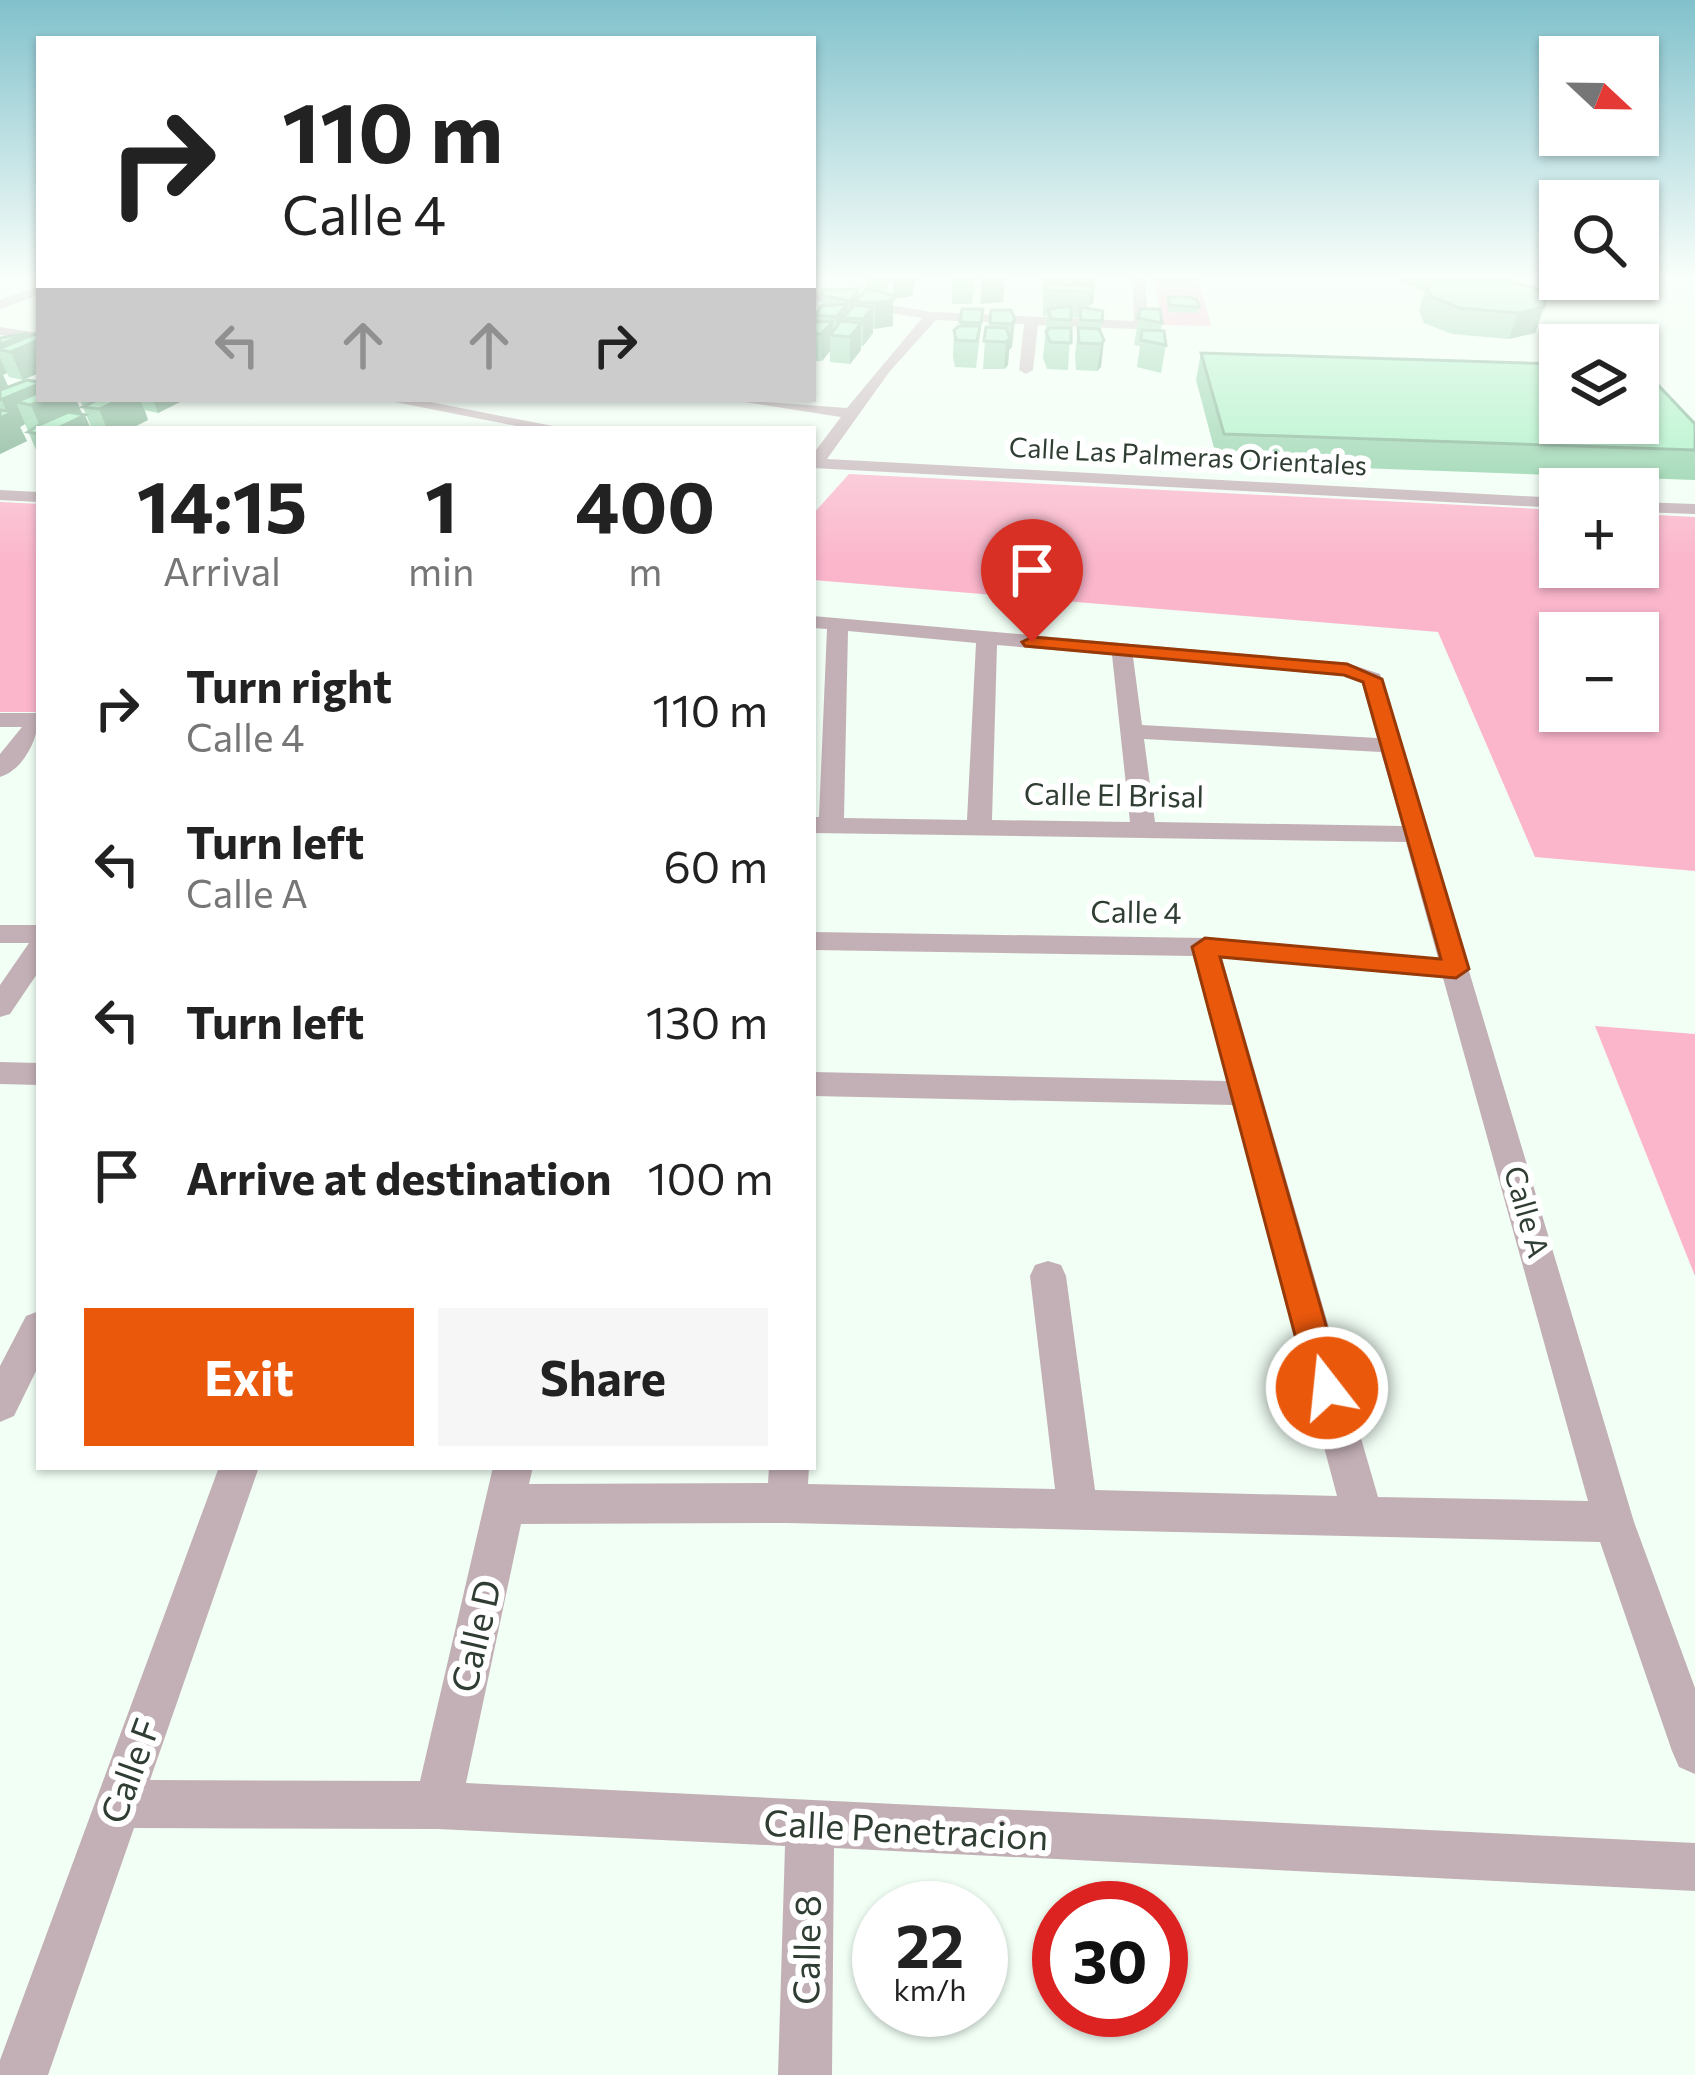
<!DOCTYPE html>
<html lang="en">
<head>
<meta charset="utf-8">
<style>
  body { margin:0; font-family:Commissioner,sans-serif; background:#f6f6f6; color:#222; height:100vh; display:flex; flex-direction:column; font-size:45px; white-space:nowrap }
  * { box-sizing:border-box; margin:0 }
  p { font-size:39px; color:#767676 }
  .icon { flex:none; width:66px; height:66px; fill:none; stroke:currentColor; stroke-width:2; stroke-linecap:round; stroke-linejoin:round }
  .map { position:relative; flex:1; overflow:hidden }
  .panel { position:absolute; left:36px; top:426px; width:780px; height:1044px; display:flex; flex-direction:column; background:#fff; border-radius:0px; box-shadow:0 3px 9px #0004 }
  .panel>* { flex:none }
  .hud { position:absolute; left:36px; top:36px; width:780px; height:366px; border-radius:0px; box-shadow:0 3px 9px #0004; background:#fff; color:#222; overflow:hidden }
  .needle { width:78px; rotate:112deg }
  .fabs { position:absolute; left:1539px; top:36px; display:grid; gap:24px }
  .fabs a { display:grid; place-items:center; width:120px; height:120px; border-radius:0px; background:#fff; box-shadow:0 3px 9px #0004; font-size:60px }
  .speed { position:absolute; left:852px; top:1881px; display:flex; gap:24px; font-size:60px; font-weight:700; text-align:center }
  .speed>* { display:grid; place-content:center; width:156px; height:156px; border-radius:50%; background:#fff; box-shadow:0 3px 9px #0004; line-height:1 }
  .speed small { font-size:30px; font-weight:400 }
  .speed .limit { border:18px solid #d22; background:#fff; color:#111 }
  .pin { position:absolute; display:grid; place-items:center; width:102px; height:102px; color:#fff; margin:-123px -51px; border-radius:50% 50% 50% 0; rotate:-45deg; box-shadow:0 0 12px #0007 }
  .pin .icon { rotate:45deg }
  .me { position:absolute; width:132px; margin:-66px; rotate:344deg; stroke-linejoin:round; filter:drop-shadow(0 0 9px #0008) }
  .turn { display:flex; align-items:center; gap:42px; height:252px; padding:0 48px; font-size:54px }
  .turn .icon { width:156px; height:156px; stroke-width:2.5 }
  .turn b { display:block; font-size:84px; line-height:102px }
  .lanes { display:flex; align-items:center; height:114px; padding:0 48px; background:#0003; justify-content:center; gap:60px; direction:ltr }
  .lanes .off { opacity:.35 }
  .eta { display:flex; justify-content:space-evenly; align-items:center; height:204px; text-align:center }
  .eta b { font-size:72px; font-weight:700; line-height:84px }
  .action { display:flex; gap:24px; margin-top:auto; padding:24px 48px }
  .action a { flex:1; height:138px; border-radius:0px; background:#ea580c; color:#fff; font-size:48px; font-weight:700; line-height:138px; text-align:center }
  .action a+a { background:#f6f6f6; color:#222 }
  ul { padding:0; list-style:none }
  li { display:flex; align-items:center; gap:36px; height:156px; padding:0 48px }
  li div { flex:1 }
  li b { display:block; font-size:45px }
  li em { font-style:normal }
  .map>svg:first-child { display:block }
</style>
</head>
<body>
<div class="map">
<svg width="1695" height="2075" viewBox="0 0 1695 2075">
  <rect width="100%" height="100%" fill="#f1fff5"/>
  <!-- green -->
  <g fill="#fbb6cc" fill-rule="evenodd">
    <polygon points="1153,274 1197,274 1211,326 1163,325"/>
    <path d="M849,474L1560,510V567H1638V514L1695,517V871L1535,857L1438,632L813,580V514ZM1638,633V711H1560V633Z"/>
    <polygon points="0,502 39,504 39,712 0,712"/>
    <polygon points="1595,1026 1695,1034 1695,1276"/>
  </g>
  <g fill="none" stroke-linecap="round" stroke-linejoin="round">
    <!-- minor -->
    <g fill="#c3b0b6" fill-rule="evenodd">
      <polygon points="1132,274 1144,274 1149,325 1135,329 1038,325 1033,370 1026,374 1019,370 1024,324 936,320 890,371 827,459 1560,498 1560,508 813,468 813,454 841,417 726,399 847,408 922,318 813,300 813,292 932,312 1134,321"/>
      <polygon points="39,286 39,295 0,309 0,300"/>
      <polygon points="0,327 39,333 39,341 0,335"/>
      <polygon points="380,399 415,399 568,429 532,429"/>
      <polygon points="0,490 39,492 39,502 0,500"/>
      <polygon points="1638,502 1695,504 1695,514 1638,512"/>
      <path d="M813,616L1347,663L1380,674L1634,1522L1695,1688V1774L1679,1767L1672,1751L1600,1542L787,1523L521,1524L466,1783L1695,1843V1891L834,1848L832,2075H778L785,1846L438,1829L134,1828L48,2075H0V2060L219,1467H259L150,1780L420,1781L493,1467H533L529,1484L768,1483L769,1467H809L808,1484L1055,1489L1030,1276L1035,1265L1048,1261L1061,1265L1066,1276L1095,1490L1337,1496L1233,1105L813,1096V1072L1227,1081L1193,956L813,950V932L1205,938L1438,958L1406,842L813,833V817H819L827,629L813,628ZM848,631L976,643L967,820L844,818ZM997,645L1112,655L1130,822L992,820ZM1133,657L1344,676L1362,683L1377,738L1142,725ZM1144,739L1381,752L1402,826L1155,822ZM1222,958L1443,978L1588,1501L1378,1497Z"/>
      <path d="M0,713H39C39,737 25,769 0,777V754L22,727H0Z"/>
      <polygon points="0,925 39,925 39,971 10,1014 0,1017 0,985 29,943 0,943"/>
      <polygon points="0,1062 39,1063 39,1085 0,1084"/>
      <polygon points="39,1311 39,1365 14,1416 0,1422 0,1366 26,1316"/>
    </g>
  </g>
  <!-- wall -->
  <g fill="#88cda2">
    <polygon points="866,274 892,274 890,282 888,282 886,294 893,295 917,274 912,296 893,299 893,326 873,329 873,333 863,346 861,346 861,350 850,364 830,362 830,351 822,361 813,361 813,322 816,322 816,315 822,306 822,290 859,297 866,289"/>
    <polygon points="952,274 976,274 972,304 952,304"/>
    <polygon points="1042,274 1066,274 1067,285 1070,285 1070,274 1094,274 1093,304 1089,305 1089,308 1103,311 1101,332 1104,340 1101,367 1097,371 1076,370 1075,355 1079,318 1071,317 1068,370 1047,369 1043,358 1047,316 1043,316"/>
    <polygon points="1397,274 1510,274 1508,280 1544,307 1535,333 1509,339 1452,334 1424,323 1419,311 1424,291 1402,283"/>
    <polygon points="1168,297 1199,307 1198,313 1168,312"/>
    <polygon points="962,309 983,309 976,368 955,367 953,357 954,330 960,326"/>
    <polygon points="1140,309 1162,323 1161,331 1166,345 1161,373 1137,367 1140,346 1134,345"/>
    <polygon points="991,310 1011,310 1012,347 1009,350 1008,365 1004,369 983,369 986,327 990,327"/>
    <polygon points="28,333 29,337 23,380 9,377 7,373 3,375 8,386 0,389 0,338"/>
    <polygon points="1201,353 1695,424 1695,480 1218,463 1196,380"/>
    <polygon points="0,390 39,399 186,399 158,413 145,410 148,420 130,429 92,429 83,407 85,406 82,405 80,400 39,429 39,457 25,424 20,427 27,441 0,454"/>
  </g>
  <!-- shaded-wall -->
  <g fill="#6fa784">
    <polygon points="893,274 917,274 912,296 893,299"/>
    <polygon points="1487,274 1510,274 1504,291 1480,297"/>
    <polygon points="1005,277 1003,302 980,304 982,279"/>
    <polygon points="1096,279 1093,304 1089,305 1091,292 1073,291 1074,282"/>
    <polygon points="859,289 859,302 856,302 856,319 849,318 849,301"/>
    <polygon points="893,300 893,326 875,329 875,303"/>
    <polygon points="847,304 847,318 843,318 843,335 836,335 836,317"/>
    <polygon points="873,307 873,333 863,346 863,319"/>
    <polygon points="1544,307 1535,333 1509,339 1518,313"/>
    <polygon points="1015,320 1012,347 1009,350 1008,365 1004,369 1006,342 1010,338 1011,324"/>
    <polygon points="833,321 833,335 830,335 830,351 822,361 821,334"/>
    <polygon points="861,323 861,350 850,364 850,337"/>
    <polygon points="28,333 32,343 39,340 39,373 23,380 11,352 0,350 0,344"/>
    <polygon points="1104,340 1101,367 1097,371 1101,344"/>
    <polygon points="0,357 7,373 3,375 8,386 0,389"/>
    <polygon points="39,384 39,399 80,399 77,401 83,416 41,429 31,405 16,402 25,424 20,427 27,441 0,454 0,418 8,415 2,400"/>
    <polygon points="121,399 140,399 148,420 130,429 107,429 99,409"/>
    <polygon points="153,399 186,399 158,413"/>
    <polygon points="85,415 91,429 56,429"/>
  </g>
  <!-- building -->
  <g fill="#9eeebc" stroke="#6fa784" stroke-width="3">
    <rect x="953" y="274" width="21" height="4"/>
    <polygon points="981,274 1004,274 1005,277 982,279"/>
    <polygon points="1046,274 1066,274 1067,281 1047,281"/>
    <polygon points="1074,274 1094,274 1096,279 1074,282"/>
    <polygon points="1446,277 1504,279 1537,289 1546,296 1544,307 1518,313 1460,308 1432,297 1426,285"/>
    <polygon points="1048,284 1092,286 1091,292 1046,290"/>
    <polygon points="859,289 849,301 822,295 822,290"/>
    <polygon points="866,289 893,295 893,300 875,303 856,302"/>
    <polygon points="1168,297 1189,297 1197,300 1199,307 1169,305"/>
    <polygon points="847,304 836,317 816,315 821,306"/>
    <polygon points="854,305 873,307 863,319 843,318"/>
    <polygon points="1071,306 1071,320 1051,319 1048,309"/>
    <polygon points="1080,307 1103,311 1102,321 1081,320"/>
    <polygon points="962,309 983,309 981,323 960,322"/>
    <polygon points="1140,309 1160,309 1162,323 1138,318"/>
    <polygon points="991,310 1011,310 1015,320 1011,324 990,323"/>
    <polygon points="833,321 821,334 813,334 813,322"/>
    <polygon points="841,321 861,323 850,337 830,335"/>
    <polygon points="959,326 980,326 977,341 956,340 954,330"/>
    <polygon points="986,327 1006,328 1010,338 1006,342 984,341"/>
    <polygon points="1050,328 1071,328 1071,343 1050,342 1046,331"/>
    <polygon points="1078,328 1099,329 1104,340 1101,344 1079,343"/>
    <polygon points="1142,330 1164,331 1166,345 1141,340"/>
    <polygon points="28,333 0,344 0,338"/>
    <polygon points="35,334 39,335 39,340 11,352 0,350 0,348"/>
    <polygon points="1201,353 1560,364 1560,423 1638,423 1638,366 1640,366 1695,424 1695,450 1224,434"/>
    <polygon points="27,380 39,382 39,384 0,400 0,390"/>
    <polygon points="39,392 39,399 45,399 31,405 16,402"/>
    <polygon points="99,399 121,399 99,409 83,407"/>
    <polygon points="0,410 14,412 0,418"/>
    <polygon points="69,412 85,415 56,429 39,429 39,434 28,432 37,426"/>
  </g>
  <!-- sky -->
  <linearGradient id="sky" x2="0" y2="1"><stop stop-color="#81c1cc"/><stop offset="0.49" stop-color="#f9fffa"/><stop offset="1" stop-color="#f9fffa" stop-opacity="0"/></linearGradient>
  <rect width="1695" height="564" fill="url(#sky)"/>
  <!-- route -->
  <polygon fill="#ea580c" stroke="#983908" stroke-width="3" points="1032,637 1347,664 1382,679 1469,969 1456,978 1220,957 1344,1388 1339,1399 1327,1404 1314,1399 1309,1388 1192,947 1205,938 1441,959 1363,682 1344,675 1025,646 1022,642"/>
  <g text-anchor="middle" stroke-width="12" stroke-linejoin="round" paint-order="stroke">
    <!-- far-street labels -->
    <g font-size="27" fill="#2f3d33" stroke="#fff">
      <text transform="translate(1188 457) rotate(3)" y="9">Calle Las Palmeras Orientales</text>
    </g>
    <!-- street labels -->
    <g font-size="30" fill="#2f3d33" stroke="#fff">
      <text transform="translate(1114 796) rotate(1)" y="10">Calle El Brisal</text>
      <text transform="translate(1136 913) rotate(1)" y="10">Calle 4</text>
      <text transform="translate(1526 1212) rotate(74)" y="10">Calle A</text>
    </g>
    <!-- near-street labels -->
    <g font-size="36" fill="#2f3d33" stroke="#fff">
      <text transform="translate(476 1636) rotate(-77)" y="13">Calle D</text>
      <text transform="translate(130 1771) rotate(-70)" y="13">Calle F</text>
      <text transform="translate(906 1830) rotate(3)" y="13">Calle Penetracion</text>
      <text transform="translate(807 1950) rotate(-89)" y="13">Calle 8</text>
    </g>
  </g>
</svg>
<div class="fabs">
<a><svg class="needle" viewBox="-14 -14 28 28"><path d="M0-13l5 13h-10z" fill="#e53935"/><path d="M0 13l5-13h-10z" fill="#767676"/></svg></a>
<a><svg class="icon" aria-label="search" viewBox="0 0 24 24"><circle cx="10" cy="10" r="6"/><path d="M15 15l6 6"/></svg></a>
<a><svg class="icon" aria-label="layers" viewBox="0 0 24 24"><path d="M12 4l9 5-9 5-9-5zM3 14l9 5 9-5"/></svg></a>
<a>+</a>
<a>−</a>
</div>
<div class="speed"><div>22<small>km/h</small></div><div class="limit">30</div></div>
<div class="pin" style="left:1032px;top:642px;background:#d93025"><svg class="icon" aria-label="arrive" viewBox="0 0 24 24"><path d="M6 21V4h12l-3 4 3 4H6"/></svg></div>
<svg class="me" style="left:1327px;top:1388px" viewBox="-20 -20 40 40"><circle r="17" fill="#ea580c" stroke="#fff" stroke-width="3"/><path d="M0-11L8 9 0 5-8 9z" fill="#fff"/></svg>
<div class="hud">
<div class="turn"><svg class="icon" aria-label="right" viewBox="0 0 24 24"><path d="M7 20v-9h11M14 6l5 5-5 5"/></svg><div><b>110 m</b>Calle 4</div></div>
<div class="lanes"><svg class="icon off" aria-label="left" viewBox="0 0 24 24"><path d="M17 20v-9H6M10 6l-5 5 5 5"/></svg><svg class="icon off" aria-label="ahead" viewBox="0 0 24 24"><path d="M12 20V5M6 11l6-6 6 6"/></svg><svg class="icon off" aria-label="ahead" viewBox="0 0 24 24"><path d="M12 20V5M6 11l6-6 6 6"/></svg><svg class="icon" aria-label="right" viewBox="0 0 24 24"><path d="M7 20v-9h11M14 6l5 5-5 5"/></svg></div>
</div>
<section class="panel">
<div class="eta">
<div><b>14:15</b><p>Arrival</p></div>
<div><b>1</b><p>min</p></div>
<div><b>400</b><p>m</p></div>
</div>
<ul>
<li><svg class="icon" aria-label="right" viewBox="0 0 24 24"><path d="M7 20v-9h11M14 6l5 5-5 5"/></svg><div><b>Turn right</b><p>Calle 4</p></div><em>110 m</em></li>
<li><svg class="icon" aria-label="left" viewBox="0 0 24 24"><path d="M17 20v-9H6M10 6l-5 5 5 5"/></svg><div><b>Turn left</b><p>Calle A</p></div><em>60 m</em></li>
<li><svg class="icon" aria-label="left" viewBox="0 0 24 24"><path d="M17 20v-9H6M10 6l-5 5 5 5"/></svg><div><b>Turn left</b></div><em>130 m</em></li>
<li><svg class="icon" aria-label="arrive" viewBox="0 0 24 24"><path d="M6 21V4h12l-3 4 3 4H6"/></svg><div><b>Arrive at destination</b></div><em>100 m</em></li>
</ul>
<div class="action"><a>Exit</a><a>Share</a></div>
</section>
</div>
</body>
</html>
